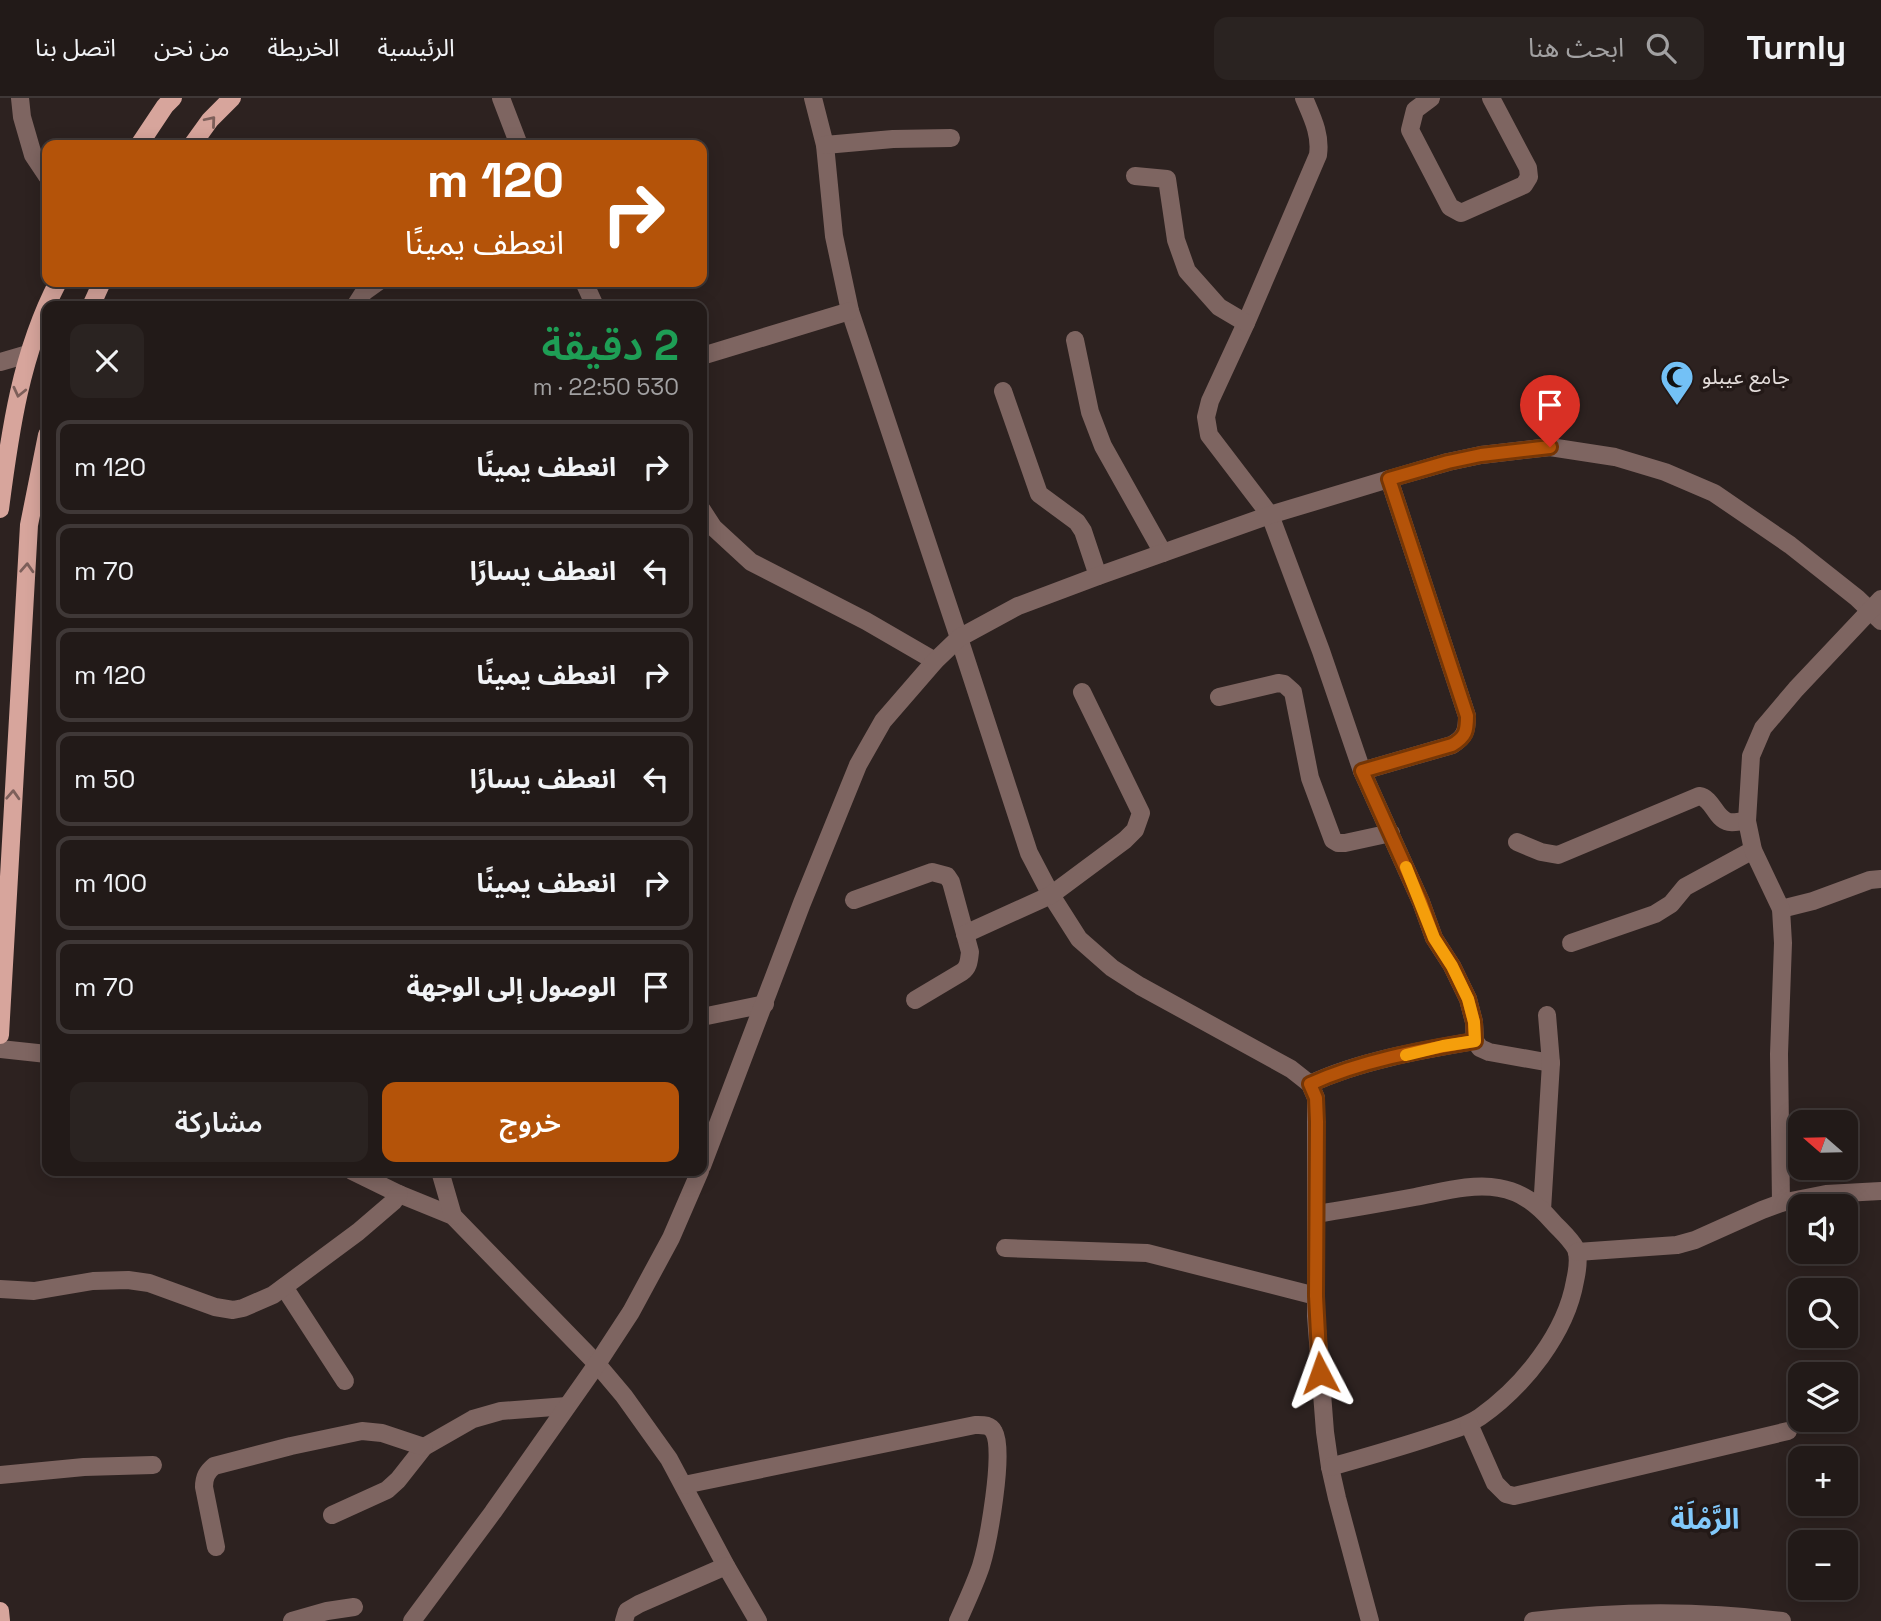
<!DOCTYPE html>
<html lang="ar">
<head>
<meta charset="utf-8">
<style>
  body { margin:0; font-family:"Space Grotesk","Noto Sans Arabic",sans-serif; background:#2a2321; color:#f1f3f6; direction:rtl; height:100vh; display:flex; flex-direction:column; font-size:26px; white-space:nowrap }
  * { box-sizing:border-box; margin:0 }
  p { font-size:23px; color:#a2a1a2 }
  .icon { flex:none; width:38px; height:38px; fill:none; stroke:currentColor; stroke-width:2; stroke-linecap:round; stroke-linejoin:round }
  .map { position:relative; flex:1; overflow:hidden; direction:ltr }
  .panel { position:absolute; left:42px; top:203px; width:665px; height:875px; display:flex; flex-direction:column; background:#221a18; border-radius:14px; box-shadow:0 4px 18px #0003,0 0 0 2px #3f3837; direction:rtl }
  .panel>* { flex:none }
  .top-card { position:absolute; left:42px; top:42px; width:665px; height:147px; border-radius:14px; box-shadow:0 4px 18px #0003,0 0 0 2px #3f3837; direction:rtl; background:#b45309; color:#fff; overflow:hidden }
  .needle { width:46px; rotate:290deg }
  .controls { position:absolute; left:1788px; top:1012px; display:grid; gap:14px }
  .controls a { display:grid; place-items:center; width:70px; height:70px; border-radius:14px; background:#221a18; box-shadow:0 4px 18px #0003,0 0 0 2px #3f3837; font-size:35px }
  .pin { position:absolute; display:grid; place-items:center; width:60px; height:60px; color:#fff; margin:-72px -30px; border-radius:50% 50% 50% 0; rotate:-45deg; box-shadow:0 0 7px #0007 }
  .pin .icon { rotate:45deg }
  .me { position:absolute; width:77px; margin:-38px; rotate:356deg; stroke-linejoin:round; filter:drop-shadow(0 0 5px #0008) }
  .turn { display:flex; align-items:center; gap:24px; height:147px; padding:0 28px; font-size:32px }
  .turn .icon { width:91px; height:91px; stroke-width:2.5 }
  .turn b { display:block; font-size:49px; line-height:60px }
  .round { display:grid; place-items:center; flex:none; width:74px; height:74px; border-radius:14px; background:#2a2321 }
  .summary { display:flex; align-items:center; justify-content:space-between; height:119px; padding:0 28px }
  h1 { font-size:42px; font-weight:600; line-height:52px; color:#1e9e55 }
  .cta { display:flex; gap:14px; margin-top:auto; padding:14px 28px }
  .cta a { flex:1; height:80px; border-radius:14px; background:#b45309; color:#fff; font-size:28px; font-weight:600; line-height:80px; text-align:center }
  .cta a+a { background:#2a2321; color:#f1f3f6 }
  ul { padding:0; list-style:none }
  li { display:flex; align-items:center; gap:21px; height:94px; margin:0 14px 10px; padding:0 14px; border:4px solid #3f3837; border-radius:14px }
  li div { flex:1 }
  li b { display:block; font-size:26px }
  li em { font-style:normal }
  header { display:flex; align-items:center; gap:42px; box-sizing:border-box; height:98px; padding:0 35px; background:#221a18; border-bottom:2px solid #3f3837 }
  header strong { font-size:33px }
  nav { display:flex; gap:38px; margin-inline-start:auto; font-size:24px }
  .search { width:490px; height:63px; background:#2a2321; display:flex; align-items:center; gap:18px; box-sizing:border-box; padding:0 24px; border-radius:14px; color:#a2a1a2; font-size:26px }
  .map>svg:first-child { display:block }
</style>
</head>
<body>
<header>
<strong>Turnly</strong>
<div class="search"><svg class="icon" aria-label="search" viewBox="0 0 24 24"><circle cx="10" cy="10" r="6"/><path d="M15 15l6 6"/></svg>ابحث هنا</div>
<nav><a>الرئيسية</a><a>الخريطة</a><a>من نحن</a><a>اتصل بنا</a></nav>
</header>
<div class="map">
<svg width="1881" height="1523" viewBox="0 0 1881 1523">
  <rect width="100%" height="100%" fill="#2d2220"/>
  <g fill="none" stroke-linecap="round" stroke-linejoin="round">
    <!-- minor -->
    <g stroke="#7e6561" stroke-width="18">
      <polyline points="20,0 22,19 33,57 47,78"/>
      <polyline points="501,0 519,47"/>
      <polyline points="813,0 825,47 834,138 850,213 959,540 1029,755 1051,797 1079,841 1112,870 1140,888 1291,971 1310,986 1316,1000 1316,1218 1325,1334 1330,1369 1337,1400 1370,1523"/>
      <path d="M1304,0C1312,19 1321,36 1318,57L1246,225L1210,303L1206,319L1209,337L1270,417L1321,553L1362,673L1421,804L1434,840L1452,868L1468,901L1474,924L1475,943L1480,950L1489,954L1551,965"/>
      <polyline points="1431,0 1415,12 1410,32 1450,109 1461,115 1524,87 1529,79 1528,70 1491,0"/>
      <polyline points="825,47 893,41 951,40"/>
      <polyline points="1135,78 1167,81 1176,142 1187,173 1219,209 1246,225"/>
      <polyline points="584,184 595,208"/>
      <polyline points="355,208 364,194 378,184"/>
      <polyline points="1075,242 1090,314 1103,348 1163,455"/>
      <polyline points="702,258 850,213"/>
      <polyline points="0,264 28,256"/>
      <polyline points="1003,293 1039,396 1077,424 1083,433 1098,478"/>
      <polyline points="702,412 713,429 751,464 866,523 935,563"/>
      <polyline points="1219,599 1278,585 1284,586 1293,594 1310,680 1333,742 1338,745 1345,745 1391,735"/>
      <path d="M1362,673L1452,647C1465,639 1467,633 1467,618L1389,381"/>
      <path d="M1517,744L1541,754L1558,757L1699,698C1713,700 1715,721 1729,724C1734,725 1741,723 1747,723"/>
      <path d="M854,802L932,774L947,778L951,784L970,854C969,862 969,869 962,874L915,902"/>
      <polyline points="1781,811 1813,803 1870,782 1881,781"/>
      <polyline points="965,836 1051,797 1125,742 1135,732 1141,715 1082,594"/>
      <polyline points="1571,845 1655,816 1671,806 1685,789 1753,752"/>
      <polyline points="702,919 765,906"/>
      <polyline points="0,951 47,956"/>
      <path d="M1310,986C1359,963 1422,952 1475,943"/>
      <polyline points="702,1068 802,805 858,667 883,623 935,563 959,540 1018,508 1098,478 1270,417 1389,381 1448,364 1481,357 1550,349 1615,359 1665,374 1714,395 1790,447 1857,500 1881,523"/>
      <polyline points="352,1073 399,1096 453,1118 597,1266 624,1298 669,1361 726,1468 758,1523"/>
      <polyline points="440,1073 453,1118"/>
      <polyline points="1781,1105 1779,956 1783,845 1781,811 1753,752 1747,723 1751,658 1763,630 1796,591 1881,501"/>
      <polyline points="1542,1112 1551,965 1547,917"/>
      <path d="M1316,1116C1349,1111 1382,1105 1415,1099C1442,1094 1472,1085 1499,1090C1522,1094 1537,1106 1552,1123C1560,1132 1570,1140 1576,1151C1579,1159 1577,1174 1575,1183C1566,1235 1524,1288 1480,1319C1467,1328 1452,1332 1437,1337C1401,1349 1366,1359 1330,1369"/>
      <polyline points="1005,1150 1147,1155 1316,1198"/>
      <polyline points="1577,1154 1677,1147 1695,1142 1762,1112 1781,1105 1826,1096 1881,1093"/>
      <polyline points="284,1189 345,1283"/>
      <polyline points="0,1191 34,1193 93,1183 128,1182 149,1185 215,1209 233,1212 243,1210 273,1197 358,1134 393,1104 399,1096"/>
      <polyline points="1469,1326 1495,1385 1506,1396 1514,1398 1788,1333"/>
      <polyline points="0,1377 84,1369 153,1367"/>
      <path d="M684,1387L975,1327C982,1327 990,1326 994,1334C1005,1353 988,1445 981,1468C975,1486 966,1505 958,1523"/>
      <polyline points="332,1417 387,1392 398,1382 424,1349 473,1321 501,1313 567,1308"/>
      <path d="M216,1449L204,1389C204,1379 207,1374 214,1368L291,1348L362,1333L382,1335L424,1349"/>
      <polyline points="292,1523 327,1513 354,1509"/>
      <polyline points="412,1523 493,1414 597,1266 631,1214 671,1140 700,1073"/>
      <polyline points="624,1523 627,1513 639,1506 726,1468"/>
      <path d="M1533,1523C1616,1513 1699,1512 1782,1523"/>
    </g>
    <!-- major -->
    <g stroke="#d7a59c" stroke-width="18">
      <polyline points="139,47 165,8 173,0"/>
      <polyline points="192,47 210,22 232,0"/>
      <polyline points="91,208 102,184"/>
      <path d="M0,411C10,333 21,255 58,184"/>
      <polyline points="0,937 29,427 47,337"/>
      <polyline points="0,1513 1,1523"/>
    </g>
  </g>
  <!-- one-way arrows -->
  <defs><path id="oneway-chevron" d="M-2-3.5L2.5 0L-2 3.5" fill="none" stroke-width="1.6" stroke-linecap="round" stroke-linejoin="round" transform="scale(1.75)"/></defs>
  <g stroke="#7d5f5a">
    <use href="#oneway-chevron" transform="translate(211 23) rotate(-50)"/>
    <use href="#oneway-chevron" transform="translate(19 294) rotate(103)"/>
    <use href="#oneway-chevron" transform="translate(27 470) rotate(-87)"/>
    <use href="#oneway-chevron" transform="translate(13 697) rotate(-87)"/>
  </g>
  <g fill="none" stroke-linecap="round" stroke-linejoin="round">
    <defs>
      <path id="route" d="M1320,1275L1316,1198L1317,1024L1316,1000L1310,986C1360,963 1420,952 1475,943L1474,924L1468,901L1452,868L1434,840L1421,804L1362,673L1452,647C1466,639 1467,633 1467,618L1389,381L1448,364L1481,357L1550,349"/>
    </defs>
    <!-- route casing -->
    <use href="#route" stroke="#753606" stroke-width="18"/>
    <!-- route -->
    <use href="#route" stroke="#b45309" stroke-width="12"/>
    <!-- slow -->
    <polyline stroke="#f59e0b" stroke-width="12" points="1406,769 1434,840 1452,868 1468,901 1474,924 1475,943 1443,948 1406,957"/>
  </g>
  <!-- icons -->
  <defs>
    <symbol id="mosque-pin" viewBox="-11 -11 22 30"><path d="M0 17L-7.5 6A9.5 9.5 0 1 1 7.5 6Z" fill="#73c1f6" stroke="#231917"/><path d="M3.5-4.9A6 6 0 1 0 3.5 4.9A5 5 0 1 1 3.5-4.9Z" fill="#111"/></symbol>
  </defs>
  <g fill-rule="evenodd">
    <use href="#mosque-pin" x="1658" y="260" width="38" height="52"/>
  </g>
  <g text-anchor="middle" stroke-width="7" stroke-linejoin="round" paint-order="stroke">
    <!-- poi labels -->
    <g font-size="21" fill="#e4dddb" stroke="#231917" text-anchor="start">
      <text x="1702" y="286">جامع عيبلو</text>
    </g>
    <!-- district labels -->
    <g font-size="28" font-weight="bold" fill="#82c9fb" stroke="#231917">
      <text x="1705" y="1431">الرَّمْلَة</text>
    </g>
  </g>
</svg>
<div class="controls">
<a><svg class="needle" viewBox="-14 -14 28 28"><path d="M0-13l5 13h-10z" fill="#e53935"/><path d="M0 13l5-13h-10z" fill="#a2a1a2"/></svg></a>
<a><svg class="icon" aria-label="sound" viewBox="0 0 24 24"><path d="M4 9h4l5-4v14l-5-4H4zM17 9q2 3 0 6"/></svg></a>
<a><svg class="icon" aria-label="search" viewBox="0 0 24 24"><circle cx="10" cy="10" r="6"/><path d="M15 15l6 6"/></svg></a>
<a><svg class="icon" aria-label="layers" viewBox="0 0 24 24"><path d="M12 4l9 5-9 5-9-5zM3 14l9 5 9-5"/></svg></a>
<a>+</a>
<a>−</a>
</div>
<div class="pin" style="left:1550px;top:349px;background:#d93025"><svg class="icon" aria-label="arrive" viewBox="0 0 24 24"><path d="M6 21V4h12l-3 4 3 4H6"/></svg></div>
<svg class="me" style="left:1320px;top:1275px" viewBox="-20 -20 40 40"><path d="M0-17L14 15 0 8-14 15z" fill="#b45309" stroke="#fff" stroke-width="4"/></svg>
<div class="top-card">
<div class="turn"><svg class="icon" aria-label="right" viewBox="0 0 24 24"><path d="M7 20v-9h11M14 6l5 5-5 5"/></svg><div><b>120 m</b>انعطف يمينًا</div></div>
</div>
<section class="panel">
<div class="summary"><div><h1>2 دقيقة</h1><p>530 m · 22:50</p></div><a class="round"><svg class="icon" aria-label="close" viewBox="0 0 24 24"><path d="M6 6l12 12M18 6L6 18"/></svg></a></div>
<ul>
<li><svg class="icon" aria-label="right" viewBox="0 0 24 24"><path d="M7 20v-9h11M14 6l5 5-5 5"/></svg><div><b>انعطف يمينًا</b></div><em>120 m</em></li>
<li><svg class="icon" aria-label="left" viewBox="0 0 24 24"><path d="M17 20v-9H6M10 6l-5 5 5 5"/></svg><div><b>انعطف يسارًا</b></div><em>70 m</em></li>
<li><svg class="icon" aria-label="right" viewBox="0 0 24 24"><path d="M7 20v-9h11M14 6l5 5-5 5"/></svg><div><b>انعطف يمينًا</b></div><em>120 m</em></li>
<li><svg class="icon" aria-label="left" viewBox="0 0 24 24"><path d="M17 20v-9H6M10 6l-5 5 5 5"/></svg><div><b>انعطف يسارًا</b></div><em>50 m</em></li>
<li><svg class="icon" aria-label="right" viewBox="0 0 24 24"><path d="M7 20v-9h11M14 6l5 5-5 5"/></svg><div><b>انعطف يمينًا</b></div><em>100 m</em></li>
<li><svg class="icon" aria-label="arrive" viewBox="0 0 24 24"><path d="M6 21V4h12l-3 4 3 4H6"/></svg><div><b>الوصول إلى الوجهة</b></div><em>70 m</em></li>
</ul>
<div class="cta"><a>خروج</a><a>مشاركة</a></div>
</section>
</div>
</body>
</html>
